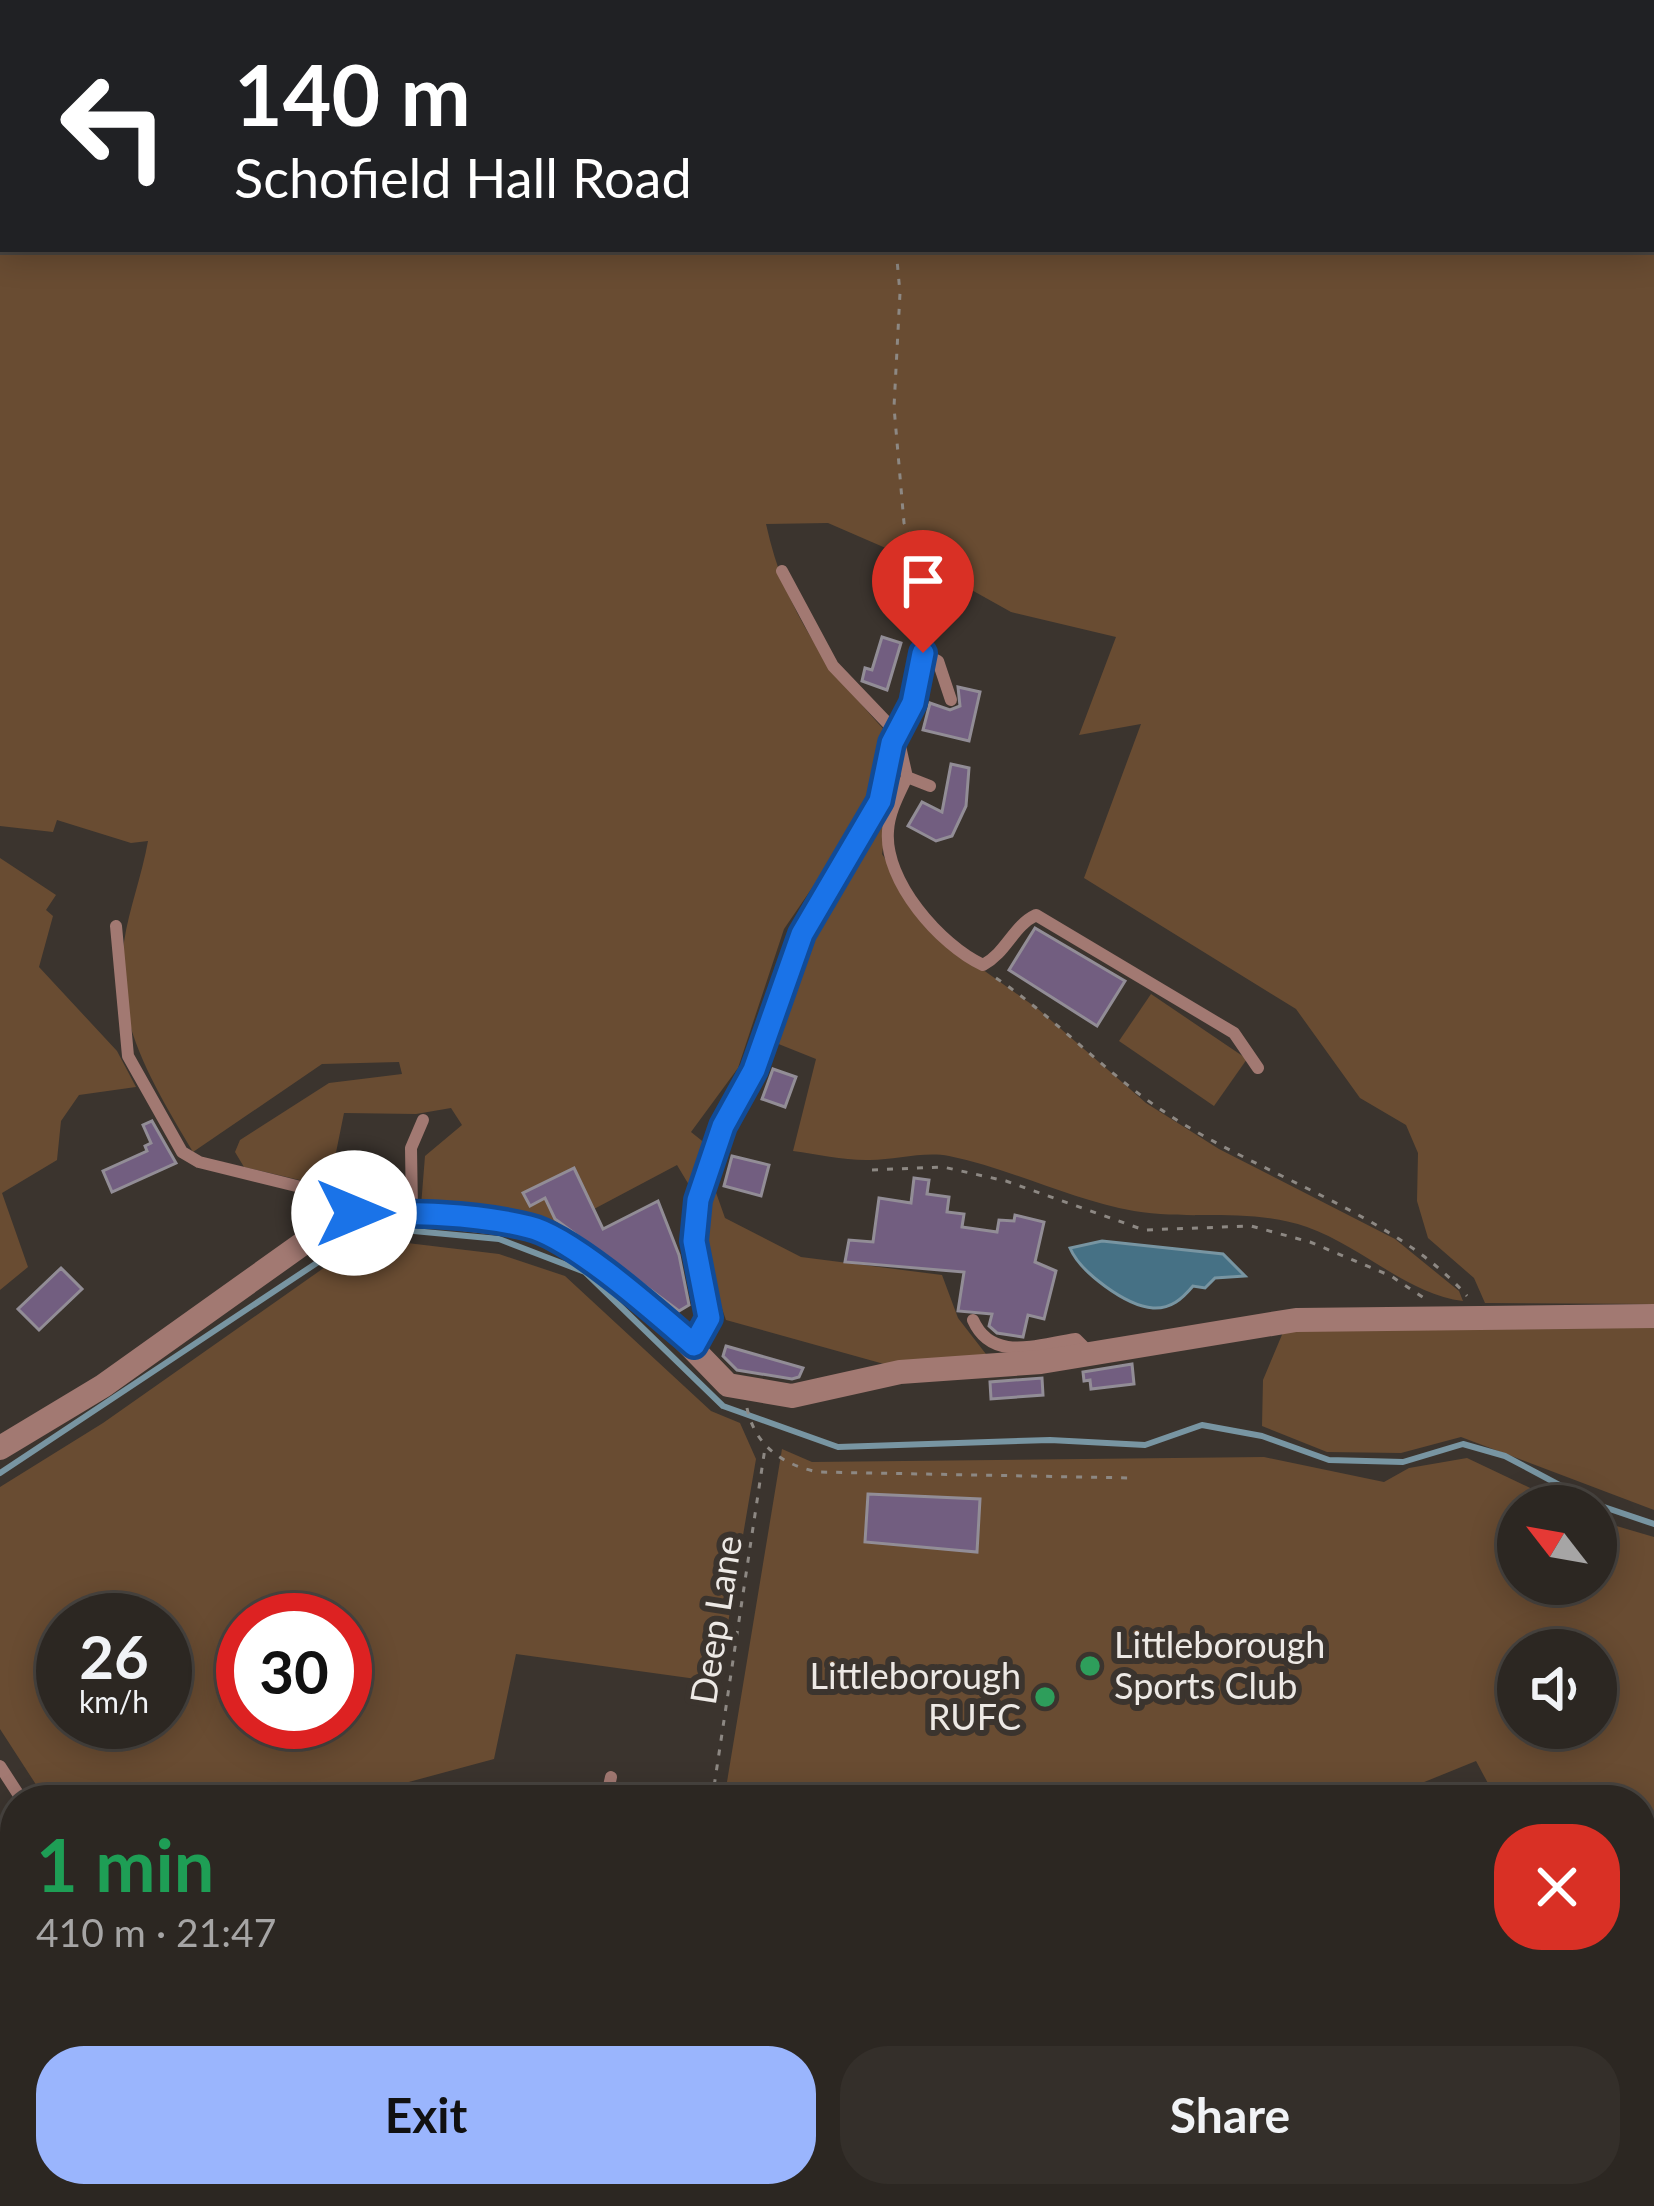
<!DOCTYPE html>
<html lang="en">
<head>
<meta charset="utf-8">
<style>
  body { margin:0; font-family:Lato,sans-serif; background:#342f2a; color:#f1f3f6; height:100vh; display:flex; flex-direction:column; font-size:45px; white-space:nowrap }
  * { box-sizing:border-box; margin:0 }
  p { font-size:39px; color:#a6a5a5 }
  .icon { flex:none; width:66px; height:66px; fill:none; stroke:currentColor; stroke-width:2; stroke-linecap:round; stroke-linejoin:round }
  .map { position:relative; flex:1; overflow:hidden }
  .details { position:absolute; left:0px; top:1785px; width:1656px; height:423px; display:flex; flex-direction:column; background:#2c2722; border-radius:48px 48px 0 0; box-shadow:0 6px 30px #0003,0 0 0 3px #484440 }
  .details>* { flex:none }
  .hud { position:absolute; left:0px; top:0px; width:1656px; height:252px; box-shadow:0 6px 30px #0003,0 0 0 3px #484440; background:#202124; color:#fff; overflow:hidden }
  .needle { width:78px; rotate:301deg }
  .fabs { position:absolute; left:1497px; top:1485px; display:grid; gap:24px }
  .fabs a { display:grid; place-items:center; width:120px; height:120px; border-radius:50%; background:#2c2722; box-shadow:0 6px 30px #0003,0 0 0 3px #484440; font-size:60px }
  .speed { position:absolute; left:36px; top:1593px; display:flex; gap:24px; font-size:60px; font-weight:700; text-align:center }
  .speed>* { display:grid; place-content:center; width:156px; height:156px; border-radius:50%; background:#2c2722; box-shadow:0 6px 30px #0003,0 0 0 3px #484440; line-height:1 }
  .speed small { font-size:30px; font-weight:400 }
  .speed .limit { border:18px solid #d22; background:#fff; color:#111 }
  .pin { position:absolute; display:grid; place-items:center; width:102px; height:102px; color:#fff; margin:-123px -51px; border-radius:50% 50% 50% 0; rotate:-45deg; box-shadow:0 0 12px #0007 }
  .pin .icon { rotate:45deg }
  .me { position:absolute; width:132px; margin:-66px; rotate:90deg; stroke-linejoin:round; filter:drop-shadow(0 0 9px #0008) }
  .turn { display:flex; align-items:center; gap:42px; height:252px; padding:0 36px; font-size:54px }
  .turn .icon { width:156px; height:156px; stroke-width:2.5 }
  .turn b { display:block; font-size:84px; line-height:102px }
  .round { display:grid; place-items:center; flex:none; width:126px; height:126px; border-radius:48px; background:#342f2a }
  .overview { display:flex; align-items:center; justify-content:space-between; height:204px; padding:0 36px }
  h1 { font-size:72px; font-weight:700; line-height:90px; color:#1e9e55 }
  .action { display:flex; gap:24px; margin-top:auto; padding:24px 36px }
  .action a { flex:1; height:138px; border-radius:48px; background:#9ab5fd; color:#111; font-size:48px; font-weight:700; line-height:138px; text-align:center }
  .action a+a { background:#342f2a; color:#f1f3f6 }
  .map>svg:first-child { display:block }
</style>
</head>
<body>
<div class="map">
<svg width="1654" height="2206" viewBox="0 0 1654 2206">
  <rect width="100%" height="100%" fill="#3b342e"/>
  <!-- green -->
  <g fill="#694c32" fill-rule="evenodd">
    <path d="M0,0H1654V1304L1485,1303L1474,1278L1428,1238L1417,1201L1418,1153L1406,1125L1360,1098L1296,1009L1084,878L1141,724L1079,735L1116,637L1011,612L934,569L828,523L766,524C786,615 826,666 888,734L864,812L784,929L738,1068L691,1132L706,1144L692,1190L677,1165L594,1209L574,1169L545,1198L559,1228L464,1205L421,1206L425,1156L462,1125L451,1108L416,1114L344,1113L329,1187L244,1167L235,1152L240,1140L329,1083L402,1074L399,1062L322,1064L193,1152C156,1089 111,1020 124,942C129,909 142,875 148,841L131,843L57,820L53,832L0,826ZM3,3H1653V249H3Z"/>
    <path d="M892,793L882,854L937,937L1038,1009L1146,1103L1219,1149L1395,1239L1459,1291L1463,1301C1409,1295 1361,1246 1307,1227C1250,1207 1193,1221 1134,1211C1071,1200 1012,1169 949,1156C922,1151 893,1161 866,1160C842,1160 817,1154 793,1151L816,1059L771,1041L806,939Z"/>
    <polygon points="0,858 56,895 46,910 53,916 39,967 117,1051 136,1087 79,1095 61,1121 57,1160 2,1193 28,1267 0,1290"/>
    <polygon points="1151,994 1247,1059 1214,1106 1119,1041"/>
    <polygon points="713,1184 725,1218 801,1257 942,1275 958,1318 989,1358 884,1364 726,1320 704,1258"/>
    <path d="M374,1239L499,1254L565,1276L711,1411L740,1423L756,1459L718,1682L516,1654L494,1759L342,1800H46L0,1729V1487L103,1423L355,1246ZM63,1620H165V1722H63ZM243,1620H345V1722H243Z"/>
    <polygon points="1654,1321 1654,1510 1461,1437 1401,1453 1327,1452 1262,1426 1263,1380 1284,1330"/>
    <path d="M782,1449L812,1462L1264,1457L1384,1482L1409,1468L1467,1458L1568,1506H1518V1584H1596V1520L1654,1537V2206H457L461,2193H1641V1800H1497L1476,1761L1380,1800H724ZM1518,1650H1596V1728H1518Z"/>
    <polygon points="269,2193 448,2193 439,2206 266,2206"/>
  </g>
  <!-- water -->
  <path fill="#467185" stroke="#7895a2" stroke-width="3" d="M1102,1241L1223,1254L1245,1276L1215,1278L1205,1288L1193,1286C1182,1299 1171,1309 1153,1308C1126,1306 1080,1272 1070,1248Z"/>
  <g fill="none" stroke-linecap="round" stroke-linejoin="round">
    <!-- stream -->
    <polyline stroke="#7895a2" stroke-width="6" points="0,1473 371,1227 499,1239 585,1272 723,1406 838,1447 1050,1440 1145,1445 1202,1425 1262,1436 1329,1460 1403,1462 1463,1444 1505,1456 1595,1504 1654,1524"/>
  </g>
  <!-- building -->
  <g fill="#725e80" stroke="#928d96" stroke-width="3">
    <polygon points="882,637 901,643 887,690 862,681 865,668 872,670"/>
    <polygon points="958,687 980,692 969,741 923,730 930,703 950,710 960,706"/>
    <polygon points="951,764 969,768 966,806 952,836 936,841 908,826 922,802 942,812"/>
    <polygon points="1035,928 1125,981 1097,1026 1009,970"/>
    <polygon points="773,1069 796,1077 785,1107 762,1099"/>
    <polygon points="152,1121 176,1163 112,1192 103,1171 147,1151 145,1146 151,1143 143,1125"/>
    <polygon points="732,1156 769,1165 761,1196 724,1186"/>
    <polygon points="574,1168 603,1229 658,1201 679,1255 689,1305 679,1311 555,1219 545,1198 530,1206 523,1193"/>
    <polygon points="346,1178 400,1185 399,1196 353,1197 344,1188"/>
    <polygon points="914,1178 929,1180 927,1194 949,1197 947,1212 964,1214 962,1227 997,1232 999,1220 1014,1221 1015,1215 1044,1222 1035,1262 1056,1271 1044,1319 1028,1315 1023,1337 997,1333 989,1326 992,1314 958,1311 964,1272 845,1262 849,1240 873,1242 879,1198 911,1203"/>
    <polygon points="61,1268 82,1289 39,1330 18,1309"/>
    <polygon points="726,1346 803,1368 799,1377 792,1379 737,1370 723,1356"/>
    <polygon points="1132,1364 1134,1384 1091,1389 1090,1380 1084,1381 1083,1372"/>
    <polygon points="1042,1378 1043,1395 991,1399 990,1382"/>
    <polygon points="868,1494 980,1499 977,1552 865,1542"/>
  </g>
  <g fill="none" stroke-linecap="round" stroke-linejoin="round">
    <!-- path -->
    <g stroke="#8d8883" stroke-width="3" stroke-dasharray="6 9" stroke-linecap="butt">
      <polyline points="1007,3 1010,0"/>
      <polyline points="896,249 900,293 894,407 904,523 919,552 919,633"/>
      <path d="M996,978C1057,1019 1107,1075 1169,1115C1260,1175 1398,1216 1467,1296"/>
      <polyline points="872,1170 943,1167 1006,1181 1144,1230 1251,1226 1310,1242 1391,1276 1424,1298"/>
      <path d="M747,1408C755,1446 783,1465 818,1472L1133,1478"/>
      <polyline points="712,1800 765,1448"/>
      <polyline points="1641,1841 1654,1838"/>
      <polyline points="1489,2193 1509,2206"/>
      <polyline points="447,2206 455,2193"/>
    </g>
    <!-- lane -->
    <g stroke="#a27972" stroke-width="12">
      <polyline points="782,571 833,666 897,733 907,777 930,786"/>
      <polyline points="924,654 938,661 951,700"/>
      <path d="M907,777C899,794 889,812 888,831C884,881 940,945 983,965C1007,952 1013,926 1036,915L1234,1033L1258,1068"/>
      <polyline points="116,926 128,1056 182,1152 199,1162 337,1196 353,1212"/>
      <polyline points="412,1212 411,1148 423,1120"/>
      <path d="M973,1320C992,1363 1038,1344 1076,1339L1090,1353"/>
      <polyline points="0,1766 22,1800"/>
      <polyline points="606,1800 611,1777"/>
      <polyline points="0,1893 15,1879"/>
      <polyline points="0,1985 11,1977 15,1982"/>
      <polyline points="0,2045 15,2035"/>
      <polyline points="0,2062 15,2070"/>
      <polyline points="0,2153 15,2160"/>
      <polyline points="83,2193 110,2206"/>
      <polyline points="178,2206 185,2193"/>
    </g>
    <!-- street -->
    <g stroke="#a27972" stroke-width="24">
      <polyline points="694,1345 709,1318 693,1241 698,1200 723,1126 754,1069 802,934 880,801 892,743 912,703 923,653"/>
      <polyline points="0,1448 103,1386 319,1232 354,1213 412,1213 531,1227 563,1241 666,1321 728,1385 792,1396 900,1372 1041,1362 1296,1320 1654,1316"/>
    </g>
  </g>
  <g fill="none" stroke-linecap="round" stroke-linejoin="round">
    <defs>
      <path id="route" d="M354,1213C410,1213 474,1213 529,1227C572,1237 658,1314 694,1345L709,1318L694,1241L698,1200L723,1126L754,1070L802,934L880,801L892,743L913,703L923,653"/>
    </defs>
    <!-- route casing -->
    <use href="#route" stroke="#114b97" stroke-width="30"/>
    <!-- route -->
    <use href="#route" stroke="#1a73e8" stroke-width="21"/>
  </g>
  <!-- markers -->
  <g fill="#2e9e5b" stroke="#3b342e" stroke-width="4.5">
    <circle cx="1090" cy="1666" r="12"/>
    <circle cx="1045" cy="1697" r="12"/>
  </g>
  <g text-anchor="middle" stroke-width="12" stroke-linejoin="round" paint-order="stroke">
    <!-- street labels -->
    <g font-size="36" fill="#ede9e5" stroke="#3b342e">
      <text transform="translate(716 1620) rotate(-81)" y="13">Deep Lane</text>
    </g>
    <!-- poi labels -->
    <g font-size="36" fill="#ede9e5" stroke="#3b342e" text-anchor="start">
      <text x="1114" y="1658">Littleborough<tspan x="1114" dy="41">Sports Club</tspan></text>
      <text x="1021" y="1689" text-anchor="end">Littleborough<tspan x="1021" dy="41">RUFC</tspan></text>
    </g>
  </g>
</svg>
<div class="fabs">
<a><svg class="needle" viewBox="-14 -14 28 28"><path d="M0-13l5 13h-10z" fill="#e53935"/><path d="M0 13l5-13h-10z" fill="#a6a5a5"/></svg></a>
<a><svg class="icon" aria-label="sound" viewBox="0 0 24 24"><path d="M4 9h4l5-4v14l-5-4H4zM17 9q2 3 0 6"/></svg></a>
</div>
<div class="speed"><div>26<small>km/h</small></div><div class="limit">30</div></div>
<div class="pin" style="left:923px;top:653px;background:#d93025"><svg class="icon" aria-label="arrive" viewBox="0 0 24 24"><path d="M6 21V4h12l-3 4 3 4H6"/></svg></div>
<svg class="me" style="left:354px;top:1213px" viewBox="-20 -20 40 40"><circle r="19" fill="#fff"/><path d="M0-13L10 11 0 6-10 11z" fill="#1a73e8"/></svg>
<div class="hud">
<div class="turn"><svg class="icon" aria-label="left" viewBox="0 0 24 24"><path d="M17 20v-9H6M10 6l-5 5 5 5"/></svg><div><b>140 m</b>Schofield Hall Road</div></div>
</div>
<section class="details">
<div class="overview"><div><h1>1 min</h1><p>410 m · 21:47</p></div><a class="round" style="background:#d93025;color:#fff"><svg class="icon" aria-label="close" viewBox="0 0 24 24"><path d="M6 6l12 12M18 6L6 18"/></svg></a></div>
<div class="action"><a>Exit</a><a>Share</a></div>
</section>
</div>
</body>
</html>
